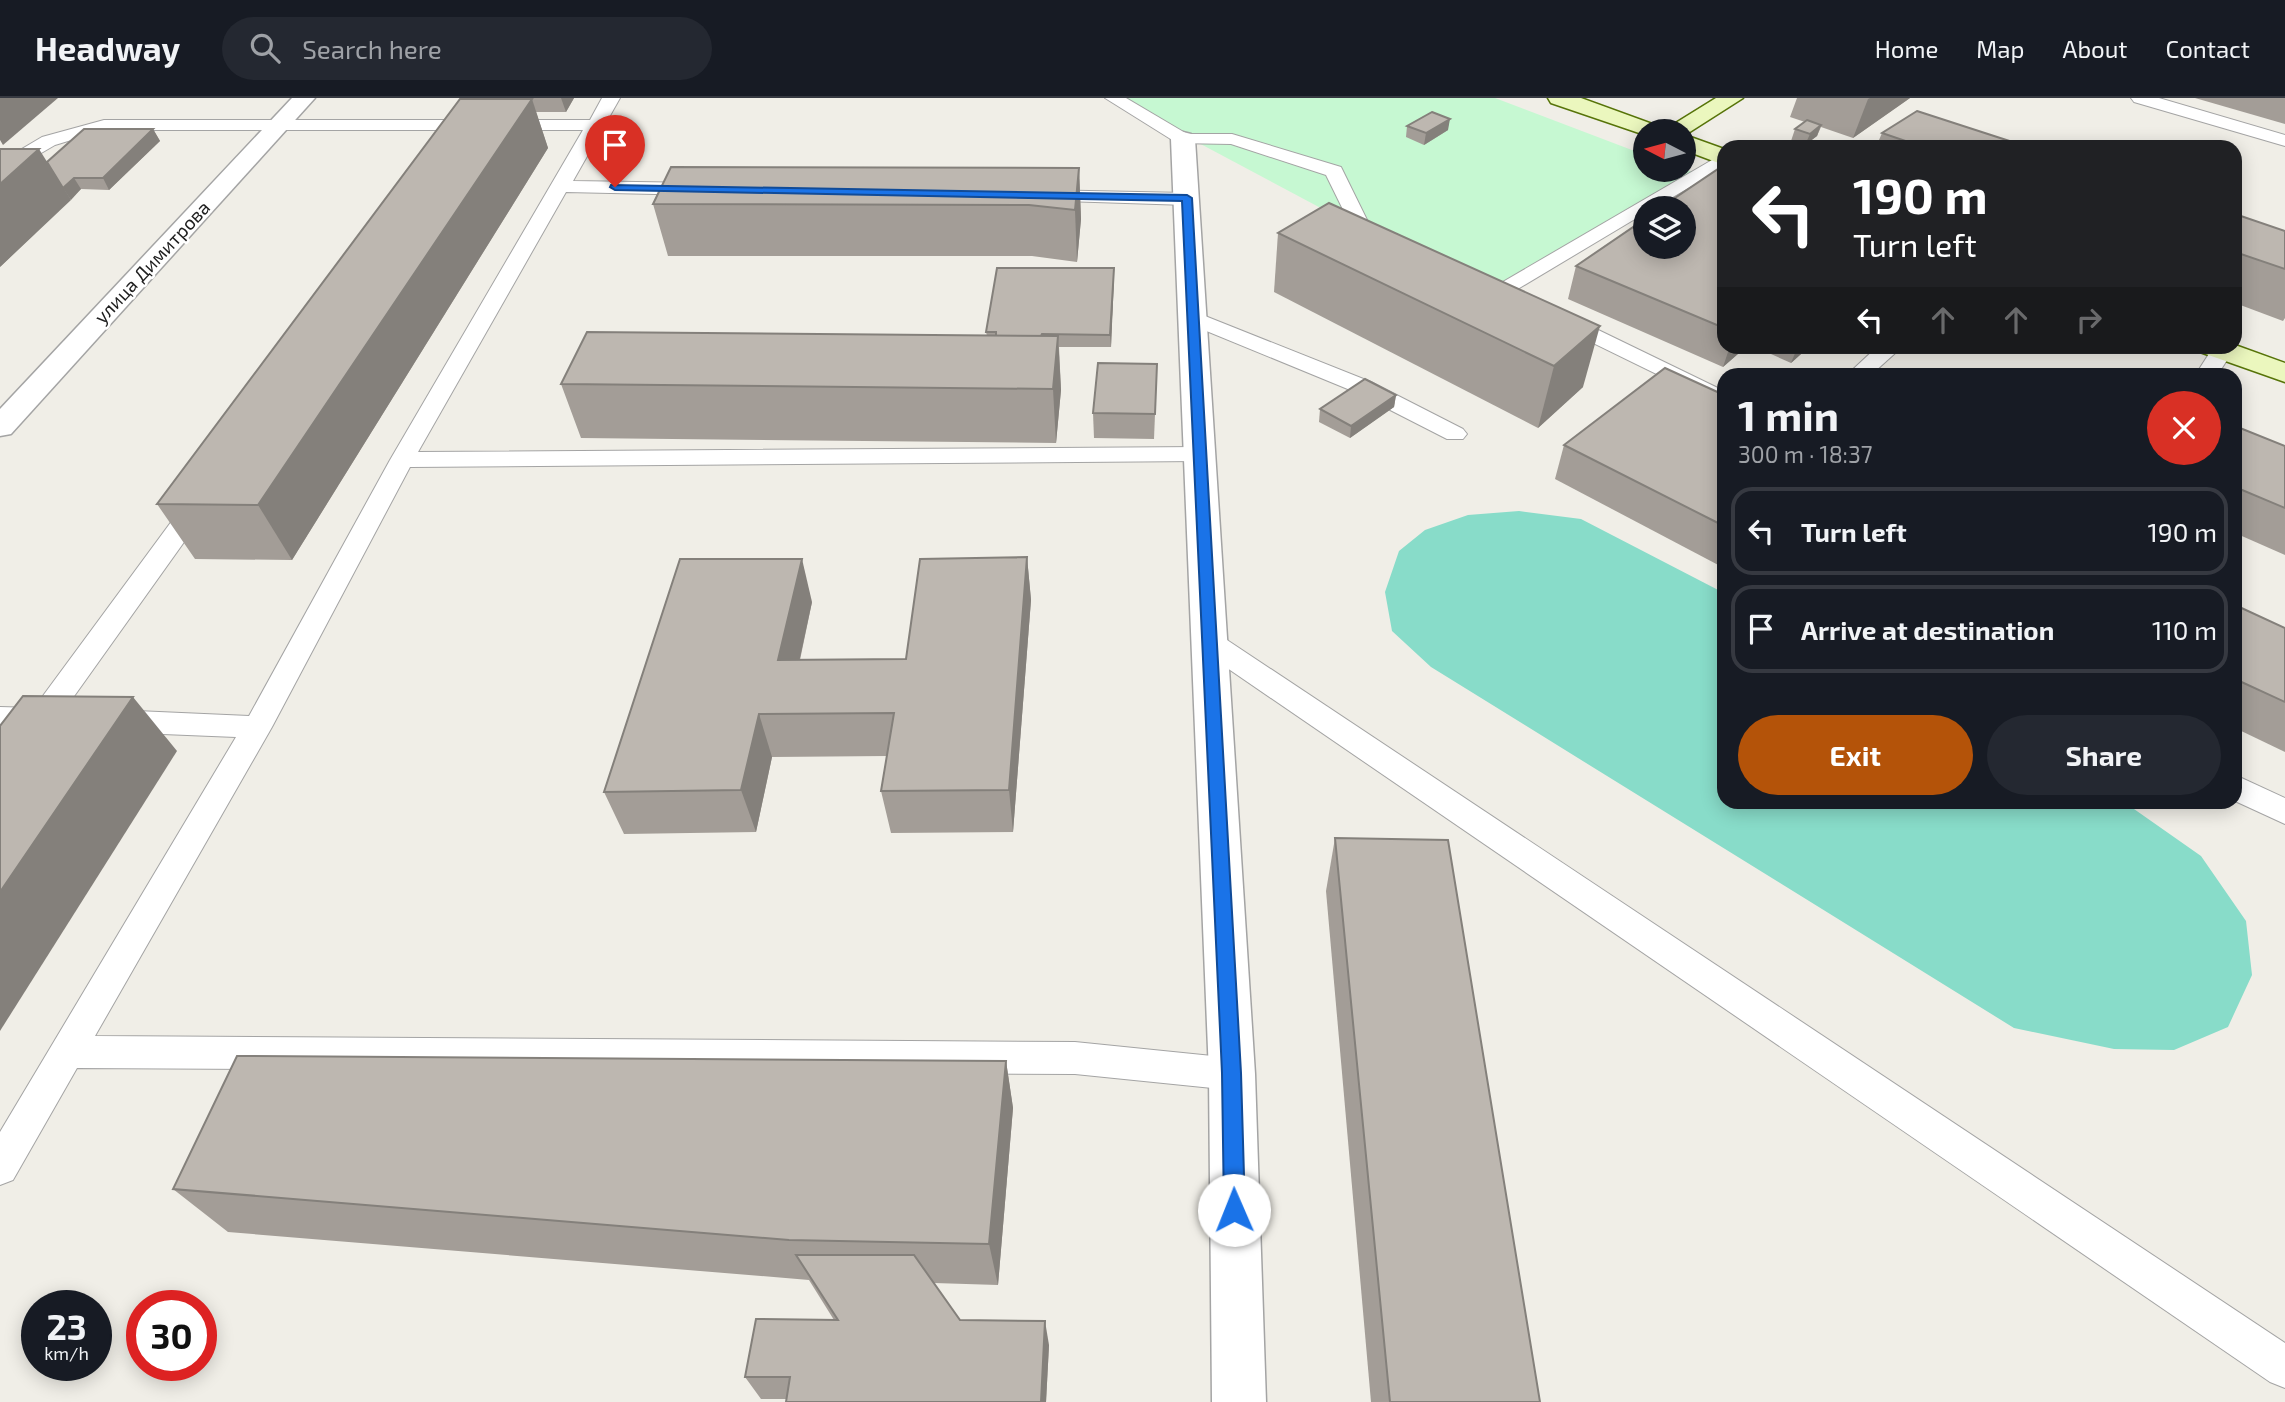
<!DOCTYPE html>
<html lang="en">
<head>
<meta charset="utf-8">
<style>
  body { margin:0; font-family:"Exo 2",sans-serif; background:#242831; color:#f1f3f6; height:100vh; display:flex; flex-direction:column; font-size:26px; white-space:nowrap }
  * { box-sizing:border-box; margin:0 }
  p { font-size:23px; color:#9ea1a6 }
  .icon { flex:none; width:38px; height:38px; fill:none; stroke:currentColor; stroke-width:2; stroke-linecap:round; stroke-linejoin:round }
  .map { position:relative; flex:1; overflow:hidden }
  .sheet { position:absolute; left:1717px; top:270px; width:525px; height:441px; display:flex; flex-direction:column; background:#171b24; border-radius:21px; box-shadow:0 4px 18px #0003 }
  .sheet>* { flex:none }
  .banner { position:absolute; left:1717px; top:42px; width:525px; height:214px; border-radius:21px; box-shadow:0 4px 18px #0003; background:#202124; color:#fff; overflow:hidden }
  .needle { width:46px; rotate:276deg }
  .controls { position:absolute; left:1633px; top:21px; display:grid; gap:14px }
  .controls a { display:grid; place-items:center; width:63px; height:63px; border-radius:50%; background:#171b24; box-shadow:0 4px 18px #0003; font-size:35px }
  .speed { position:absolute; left:21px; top:1192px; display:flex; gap:14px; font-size:35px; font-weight:700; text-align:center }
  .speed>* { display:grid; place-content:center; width:91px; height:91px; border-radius:50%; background:#171b24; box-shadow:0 4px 18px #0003; line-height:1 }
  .speed small { font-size:18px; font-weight:400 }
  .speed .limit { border:10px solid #d22; background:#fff; color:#111 }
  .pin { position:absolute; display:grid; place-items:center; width:60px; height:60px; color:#fff; margin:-72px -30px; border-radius:50% 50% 50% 0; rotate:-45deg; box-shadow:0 0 7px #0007 }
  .pin .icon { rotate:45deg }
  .me { position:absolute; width:77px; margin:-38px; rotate:359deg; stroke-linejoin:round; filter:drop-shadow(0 0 5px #0008) }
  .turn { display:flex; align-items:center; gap:24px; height:147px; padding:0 21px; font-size:32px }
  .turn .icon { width:91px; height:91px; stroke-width:2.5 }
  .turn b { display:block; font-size:49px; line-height:60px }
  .lanes { display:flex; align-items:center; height:66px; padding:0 21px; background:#0003; justify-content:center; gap:35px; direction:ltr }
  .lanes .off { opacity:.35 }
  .round { display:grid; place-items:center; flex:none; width:74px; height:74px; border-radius:37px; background:#242831 }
  .summary { display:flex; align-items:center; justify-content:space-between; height:119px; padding:0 21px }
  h1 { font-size:42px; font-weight:700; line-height:52px }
  .button { display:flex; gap:14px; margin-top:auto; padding:14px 21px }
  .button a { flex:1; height:80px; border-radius:42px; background:#b45309; color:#fff; font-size:28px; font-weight:700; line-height:80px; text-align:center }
  .button a+a { background:#242831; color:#f1f3f6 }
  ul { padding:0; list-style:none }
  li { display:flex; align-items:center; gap:21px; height:88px; margin:0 14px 10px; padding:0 7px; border:4px solid #363941; border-radius:21px }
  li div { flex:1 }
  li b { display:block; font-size:26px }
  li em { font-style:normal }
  header { display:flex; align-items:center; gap:42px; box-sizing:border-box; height:98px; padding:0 35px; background:#171b24; border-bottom:2px solid #363941 }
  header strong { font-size:33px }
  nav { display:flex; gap:38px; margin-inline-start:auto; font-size:24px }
  .search { width:490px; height:63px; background:#242831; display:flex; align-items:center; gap:18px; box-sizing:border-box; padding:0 24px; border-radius:38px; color:#9ea1a6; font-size:26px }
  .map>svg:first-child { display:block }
</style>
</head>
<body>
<header>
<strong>Headway</strong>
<div class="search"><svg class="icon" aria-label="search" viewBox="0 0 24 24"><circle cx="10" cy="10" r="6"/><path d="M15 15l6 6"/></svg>Search here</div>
<nav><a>Home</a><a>Map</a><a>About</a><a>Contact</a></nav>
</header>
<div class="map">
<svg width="2285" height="1304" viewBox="0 0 2285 1304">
  <rect width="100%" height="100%" fill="#f0eee7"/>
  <!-- park -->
  <polygon fill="#c6f8d2" points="1122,0 1495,0 1645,57 1645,72 1684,71 1696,75 1500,192 1362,132 1118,2"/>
  <!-- pitch -->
  <polygon fill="#88dcc9" points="1519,413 1581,421 1724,495 1724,704 2124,704 2201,758 2246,823 2252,877 2228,929 2174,952 2114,951 2014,930 1431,569 1392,533 1385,494 1399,453 1425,432 1468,417"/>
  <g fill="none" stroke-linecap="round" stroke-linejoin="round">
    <defs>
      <g id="service">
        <polygon points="602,0 620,0 573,83 700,85 710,91 700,97 566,94 418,354 1200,349 1209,351 1212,356 1209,361 1200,363 410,369 272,629 95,938 1075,944 1232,960 1245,964 1250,976 1245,988 1232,992 1075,976 77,970 13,1082 0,1087 0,1034 236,639 114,634 104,631 99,623 104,615 114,612 249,618 390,362 583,32 104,32 55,47 0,79 0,64 42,39 104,22 590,22"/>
        <polygon points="1105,0 1126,0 1187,36 1232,36 1341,69 1370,128 1394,141 1384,147 1355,136 1326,77 1231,46 1177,45"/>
        <polygon points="2131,0 2159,0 2285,37 2285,48 2134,4"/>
        <polygon points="1724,55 1724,69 1654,110 1645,110 1645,115 1516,192 1724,293 1724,309 1493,196 1489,192"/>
        <polygon points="1040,92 1187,95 1197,101 1187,107 1033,102 1030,98 1033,94"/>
        <polygon points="1195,214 1371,284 1463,331 1467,336 1463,341 1447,341 1355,294 1187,225 1184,220"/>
        <polygon points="1878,248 1903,248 1872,276 1848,276"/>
        <polygon points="2214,248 2230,248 2233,253 2218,276 2196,276"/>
        <polygon points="200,395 209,397 213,403 209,409 60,618 62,621 57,629 50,631 11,686 0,690 0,655 18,631 0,631 0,609 34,610 191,397"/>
        <polygon points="1208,533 1218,536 2285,1245 2285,1290 2270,1284 1198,550 1194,543 1198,536"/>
        <polygon points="2235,677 2285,700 2285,726 2235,703"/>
      </g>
      <polygon id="minor" points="1183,34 1191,36 1195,41 1255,976 1266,1304 1212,1304 1209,976 1171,41 1175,36"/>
      <polygon id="tertiary" points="292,0 315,0 11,336 0,338 0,311"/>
      <g id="secondary">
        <polygon points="1548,0 1581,0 1666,31 1716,0 1743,0 1685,37 1724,51 1724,67 1684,52 1684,33 1645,33 1645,37 1551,5"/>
        <polygon points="2235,247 2285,265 2285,284 2200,254 2196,248"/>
      </g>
    </defs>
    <!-- service casing -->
    <use href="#service" stroke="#a4a4a4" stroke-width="2"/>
    <!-- minor casing -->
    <use href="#minor" stroke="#a4a4a4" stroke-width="3"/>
    <!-- tertiary casing -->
    <use href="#tertiary" stroke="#a4a4a4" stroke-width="3"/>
    <!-- secondary casing -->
    <use href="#secondary" stroke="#577409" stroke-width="3"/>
    <!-- service -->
    <use href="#service" fill="#fff" fill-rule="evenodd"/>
    <!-- minor -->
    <use href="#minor" fill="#fff" fill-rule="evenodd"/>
    <!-- tertiary -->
    <use href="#tertiary" fill="#fff" fill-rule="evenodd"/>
    <!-- secondary -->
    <use href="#secondary" fill="#ebf7be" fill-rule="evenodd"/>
  </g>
  <!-- wall -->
  <g fill="#a39d97">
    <polygon points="499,0 574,0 566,14 536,14 548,50 292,462 195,461 157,406"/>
    <polygon points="1797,0 1910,0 1853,40 1821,29 1817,38 1805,47 1791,43 1795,31 1805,24 1790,19"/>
    <polygon points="2195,0 2285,0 2285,26"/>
    <polygon points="1407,28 1448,32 1424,47 1406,39"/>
    <polygon points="153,31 160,43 109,92 81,91 0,169 47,64"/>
    <polygon points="1882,35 2028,49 1876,49"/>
    <polygon points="1724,67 1724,248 1747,248 1723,269 1568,201 1576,168"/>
    <polygon points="1079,70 1081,121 1077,164 1032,158 668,158 653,106"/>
    <polygon points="1329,105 1583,289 1538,330 1274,194 1278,135"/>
    <polygon points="2235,116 2285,133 2285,220 2283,223 2235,205"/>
    <polygon points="1114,170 1111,249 1059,249 1061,292 1056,345 581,340 561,286 987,238 986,234"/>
    <polygon points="1753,248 1810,248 1791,265"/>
    <polygon points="1157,266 1154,341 1094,340 1093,315"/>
    <polygon points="1396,297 1394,309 1350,340 1319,324 1320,311"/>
    <polygon points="1724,297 1724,470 1555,381 1564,347"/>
    <polygon points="2235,328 2285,348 2285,457 2235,435"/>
    <polygon points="1027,459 1031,502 1013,734 891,735 881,693 887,658 772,659 756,734 624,736 604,694 812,504 800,562 906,561"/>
    <polygon points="2235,507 2285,530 2285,654 2235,630"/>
    <polygon points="1335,740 1540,1304 1371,1304 1326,793"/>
    <polygon points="1006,963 1013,1010 998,1187 934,1185 960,1222 1049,1247 1046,1304 786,1304 786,1301 761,1301 745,1279 834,1222 809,1182 228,1134 173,1091"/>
  </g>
  <!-- shaded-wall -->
  <g fill="#84807b">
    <polygon points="0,0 58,0 3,47 0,42"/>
    <polygon points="561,0 574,0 566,14"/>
    <polygon points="1870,0 1910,0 1853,40 1868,1"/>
    <polygon points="532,1 548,50 292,462 258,407"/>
    <polygon points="1450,21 1448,32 1424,47 1426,35"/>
    <polygon points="1821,27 1817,38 1805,47 1810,36"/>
    <polygon points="153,31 160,43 109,92 103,80"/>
    <polygon points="39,51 71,102 0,169 0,86"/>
    <polygon points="1079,70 1081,121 1077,164 1075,112"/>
    <polygon points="74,80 81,91 71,102 63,90"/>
    <polygon points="1114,170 1114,182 1111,249 1110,237"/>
    <polygon points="1600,228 1583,289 1538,330 1554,268"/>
    <polygon points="1058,238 1061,292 1056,345 1053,291"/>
    <polygon points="1730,248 1747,248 1723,269"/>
    <polygon points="1798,248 1810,248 1791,265"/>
    <polygon points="1396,297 1394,309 1350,340 1351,328"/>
    <polygon points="1027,459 1031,502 1013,734 1009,692"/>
    <polygon points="802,461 812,504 790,606 778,562"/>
    <polygon points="133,599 177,653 0,933 0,794"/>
    <polygon points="759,616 772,659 756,734 741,692"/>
    <polygon points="1006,963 1013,1010 998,1187 989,1146"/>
    <polygon points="1045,1223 1049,1247 1046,1304 1041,1304"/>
  </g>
  <!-- building -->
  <g fill="#bdb7b0" stroke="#84807b" stroke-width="2">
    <polygon points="460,1 532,1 258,407 157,406"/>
    <polygon points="1917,13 2028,49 1923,49 1882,35"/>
    <polygon points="1432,14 1450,21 1426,35 1407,28"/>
    <polygon points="1807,22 1821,27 1810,36 1795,31"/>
    <polygon points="84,31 153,31 103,80 74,80 63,90 47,64"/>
    <polygon points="0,51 39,51 0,86"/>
    <polygon points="1724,67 1724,230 1576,168 1645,121 1645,149 1684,149 1684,110 1660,110"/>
    <polygon points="671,69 1079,70 1075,112 1029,107 653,106"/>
    <polygon points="1329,105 1600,228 1554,268 1278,135"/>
    <polygon points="2235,116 2285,133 2285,171 2235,154"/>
    <polygon points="997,170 1114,170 1110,237 1042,236 1041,238 996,238 996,234 986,234"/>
    <polygon points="587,234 1058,238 1053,291 561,286"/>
    <polygon points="1098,265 1157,266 1155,316 1093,315"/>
    <polygon points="1665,270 1724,297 1724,428 1564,347"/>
    <polygon points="1365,281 1396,297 1351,328 1320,311"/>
    <polygon points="2235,328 2285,348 2285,410 2235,389"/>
    <polygon points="1027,459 1009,692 881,693 894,615 759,616 741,692 604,694 680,461 802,461 778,562 906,561 920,461"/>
    <polygon points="2235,507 2285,530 2285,604 2235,581"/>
    <polygon points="23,598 133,599 0,794 0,628"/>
    <polygon points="1335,740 1448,742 1540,1304 1390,1304"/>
    <polygon points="237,958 1006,963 989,1146 789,1142 173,1091"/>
    <polygon points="796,1157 914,1157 960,1222 1045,1223 1041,1304 786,1304 790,1279 745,1279 756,1221 838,1222"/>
  </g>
  <!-- route -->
  <polygon fill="#1a73e8" stroke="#114b97" stroke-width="2" points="611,87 1187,97 1192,100 1241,975 1245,1112 1242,1119 1234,1122 1227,1119 1224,1112 1222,975 1182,103 615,92 610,89"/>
  <g text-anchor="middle" stroke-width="5" stroke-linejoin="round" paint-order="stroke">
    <!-- far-street labels -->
    <g font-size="19" fill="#202020" stroke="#fff">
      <text transform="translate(152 164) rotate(-47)" y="7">улица Димитрова</text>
    </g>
  </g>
</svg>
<div class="controls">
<a><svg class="needle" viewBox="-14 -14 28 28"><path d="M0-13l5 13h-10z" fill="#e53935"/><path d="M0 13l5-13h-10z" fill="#9ea1a6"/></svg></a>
<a><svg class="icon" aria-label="layers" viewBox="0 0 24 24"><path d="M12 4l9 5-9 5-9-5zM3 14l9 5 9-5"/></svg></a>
</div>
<div class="speed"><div>23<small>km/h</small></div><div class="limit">30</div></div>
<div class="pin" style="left:615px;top:89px;background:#d93025"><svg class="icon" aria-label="arrive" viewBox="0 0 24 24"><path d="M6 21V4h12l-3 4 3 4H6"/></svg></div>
<svg class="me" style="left:1234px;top:1112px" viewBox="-20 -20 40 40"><circle r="19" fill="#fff"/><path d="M0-13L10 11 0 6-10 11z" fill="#1a73e8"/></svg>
<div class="banner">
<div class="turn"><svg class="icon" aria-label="left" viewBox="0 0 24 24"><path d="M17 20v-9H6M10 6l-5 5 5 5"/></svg><div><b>190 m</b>Turn left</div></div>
<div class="lanes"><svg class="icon" aria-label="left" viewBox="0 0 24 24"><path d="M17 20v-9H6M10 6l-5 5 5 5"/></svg><svg class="icon off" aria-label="ahead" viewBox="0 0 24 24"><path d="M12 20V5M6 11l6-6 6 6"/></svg><svg class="icon off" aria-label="ahead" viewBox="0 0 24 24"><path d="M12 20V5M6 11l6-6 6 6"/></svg><svg class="icon off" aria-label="right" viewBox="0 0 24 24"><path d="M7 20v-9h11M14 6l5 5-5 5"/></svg></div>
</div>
<section class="sheet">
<div class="summary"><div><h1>1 min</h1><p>300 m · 18:37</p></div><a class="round" style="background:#d93025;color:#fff"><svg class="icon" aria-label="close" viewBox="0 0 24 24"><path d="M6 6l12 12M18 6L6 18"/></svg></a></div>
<ul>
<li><svg class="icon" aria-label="left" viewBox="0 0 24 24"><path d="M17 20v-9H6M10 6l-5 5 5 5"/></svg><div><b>Turn left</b></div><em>190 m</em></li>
<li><svg class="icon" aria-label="arrive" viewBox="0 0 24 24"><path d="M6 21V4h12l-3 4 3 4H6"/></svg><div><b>Arrive at destination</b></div><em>110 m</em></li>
</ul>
<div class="button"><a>Exit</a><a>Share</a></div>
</section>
</div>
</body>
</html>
